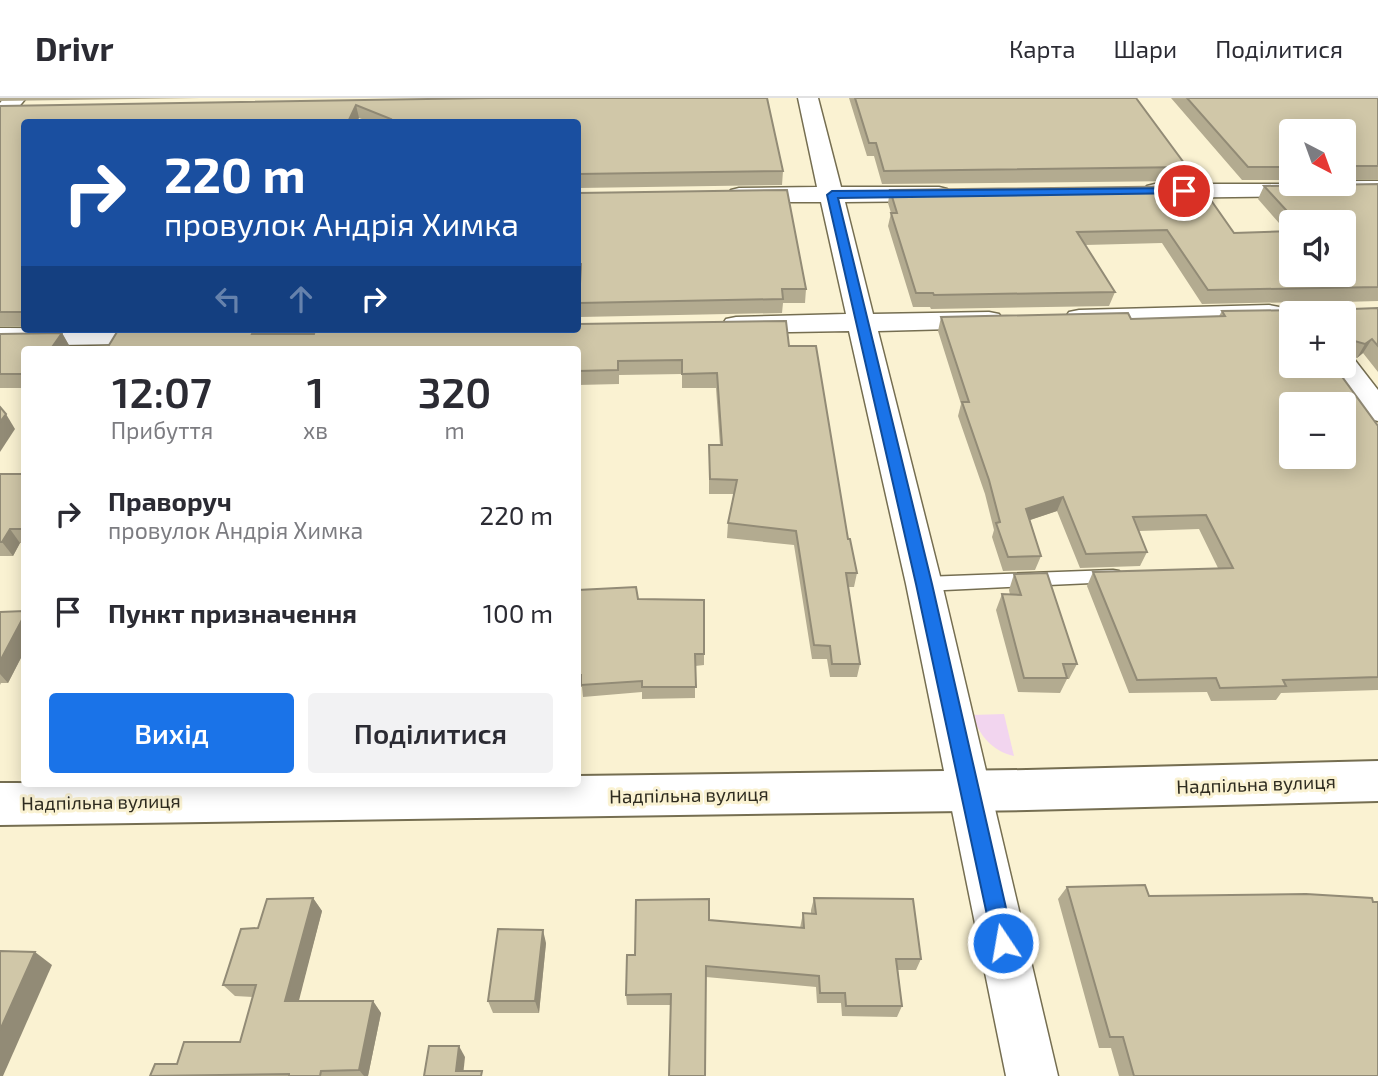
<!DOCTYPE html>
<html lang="uk">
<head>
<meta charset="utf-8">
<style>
  body { margin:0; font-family:"Exo 2",sans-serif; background:#f2f2f3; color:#2b2b33; height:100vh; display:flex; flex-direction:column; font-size:26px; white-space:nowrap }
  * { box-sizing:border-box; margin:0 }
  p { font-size:23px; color:#7c7c81 }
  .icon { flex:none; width:38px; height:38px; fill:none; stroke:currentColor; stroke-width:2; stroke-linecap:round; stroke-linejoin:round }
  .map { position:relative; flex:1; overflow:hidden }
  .details { position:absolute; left:21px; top:248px; width:560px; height:441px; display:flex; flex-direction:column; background:#fff; border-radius:7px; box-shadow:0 4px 18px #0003 }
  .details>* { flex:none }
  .top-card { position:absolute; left:21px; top:21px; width:560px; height:214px; border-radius:7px; box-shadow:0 4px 18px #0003; background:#1a4fa0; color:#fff; overflow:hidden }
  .needle { width:46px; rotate:139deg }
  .controls { position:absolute; left:1279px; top:21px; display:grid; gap:14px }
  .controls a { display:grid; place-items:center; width:77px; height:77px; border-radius:7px; background:#fff; box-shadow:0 4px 18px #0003; font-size:35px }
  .pin { position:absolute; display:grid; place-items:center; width:60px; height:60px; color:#fff; margin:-30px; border:4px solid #fff; border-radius:50%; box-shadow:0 2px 7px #0007 }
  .me { position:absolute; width:77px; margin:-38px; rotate:348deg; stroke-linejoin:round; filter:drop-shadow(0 0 5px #0008) }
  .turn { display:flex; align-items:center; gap:24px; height:147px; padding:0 28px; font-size:32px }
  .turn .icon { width:91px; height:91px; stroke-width:2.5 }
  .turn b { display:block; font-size:49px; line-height:60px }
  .lanes { display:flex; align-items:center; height:66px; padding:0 28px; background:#0003; justify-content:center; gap:35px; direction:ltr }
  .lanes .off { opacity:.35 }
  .eta { display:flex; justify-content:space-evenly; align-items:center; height:119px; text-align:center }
  .eta b { font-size:42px; font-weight:600; line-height:49px }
  .button { display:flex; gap:14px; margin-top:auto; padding:14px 28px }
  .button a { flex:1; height:80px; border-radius:7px; background:#1a73e8; color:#fff; font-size:28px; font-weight:600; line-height:80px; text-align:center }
  .button a+a { background:#f2f2f3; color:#2b2b33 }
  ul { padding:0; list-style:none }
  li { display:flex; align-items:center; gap:21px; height:98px; padding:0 28px }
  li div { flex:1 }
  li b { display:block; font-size:26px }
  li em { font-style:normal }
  header { display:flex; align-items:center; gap:42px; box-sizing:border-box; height:98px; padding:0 35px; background:#fff; border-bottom:2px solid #e1e1e2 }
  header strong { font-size:33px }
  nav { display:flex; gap:38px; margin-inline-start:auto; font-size:24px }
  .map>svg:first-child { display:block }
</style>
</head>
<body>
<header>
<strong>Drivr</strong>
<nav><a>Карта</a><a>Шари</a><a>Поділитися</a></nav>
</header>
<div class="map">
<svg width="1378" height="978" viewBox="0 0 1378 978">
  <rect width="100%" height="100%" fill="#faf2d2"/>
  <!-- green -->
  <path fill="#f2d5ef" d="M1004,616L1014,658C992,653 980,638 972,617Z"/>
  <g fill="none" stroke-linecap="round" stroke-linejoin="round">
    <defs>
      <polygon id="service" points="1113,472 1119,473 1122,478 1119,483 1113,484 924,493 918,491 915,486 918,481 924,479"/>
      <g id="minor">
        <polygon points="4,0 26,0 8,22 0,23 0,5"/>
        <polygon points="798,0 818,0 841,89 939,89 947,91 951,96 947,101 939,103 845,104 873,216 989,214 999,216 1003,222 999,228 989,230 878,233 942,486 1058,978 1006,978 906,486 849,233 736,235 726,233 722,227 726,221 736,219 846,216 821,104 739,104 731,102 727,97 731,92 739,90 817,89"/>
        <polygon points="1344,83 1378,83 1378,97 1155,100 1147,98 1143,93 1147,88 1155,86 1344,86"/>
        <polygon points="1269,207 1279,209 1283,215 1279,221 1079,228 1069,226 1065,220 1069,214 1079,212"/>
        <polygon points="0,230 376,231 377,233 373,239 363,242 0,248"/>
        <polygon points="1344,258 1354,261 1378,292 1378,323 1367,320 1330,268 1344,268"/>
      </g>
      <polygon id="secondary" points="1378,663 1378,703 1027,712 0,727 0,685 578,686 578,678 1027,672"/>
    </defs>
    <!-- service casing -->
    <use href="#service" stroke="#756e51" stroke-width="3"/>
    <!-- minor casing -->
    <use href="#minor" stroke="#756e51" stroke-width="3"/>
    <!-- secondary casing -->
    <use href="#secondary" stroke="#756e51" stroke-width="4"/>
    <!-- service -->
    <use href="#service" fill="#fff" fill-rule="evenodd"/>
    <!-- minor -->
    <use href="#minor" fill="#fff" fill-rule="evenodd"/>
    <!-- secondary -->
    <use href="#secondary" fill="#fff" fill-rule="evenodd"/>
  </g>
  <!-- wall -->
  <g fill="#b3ab90" fill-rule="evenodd">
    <polygon points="0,0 200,0 0,3"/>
    <polygon points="489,0 783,73 782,87 578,90 578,24 370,24 359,20 24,24 24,228 0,228 0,8"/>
    <polygon points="849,0 1136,0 1187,69 1182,83 882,86 874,58 867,58"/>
    <polygon points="1171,0 1378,0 1378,81 1344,81 1344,33 1292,33 1292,82 1242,82"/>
    <path d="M1378,86V203L1343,204L1352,211L1378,210V274L1363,255L1357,260L1346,257L1344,261V215L1292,268H1340L1337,272L1378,328V592L1281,595L1276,602L1211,603L1207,594L1129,595L1087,488L1093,474L1218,470L1199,431L1139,433L1147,454L1140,468L1080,470L1057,413L1030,422L1041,458L1035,472L1003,473L992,439L994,432L985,396L958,318L961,306L938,233L941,219L1131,221L1219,218L1222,213L1298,212L1302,204L1202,206L1162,145L1085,147L1115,194L1109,208L931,211L930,209H913L888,128L891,115L888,105L890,92L1234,135L1286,133L1258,101L1264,88ZM1292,124H1344L1292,177Z"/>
    <polygon points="578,95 806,191 805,205 783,205 782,215 580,219 579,205 581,180 578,180"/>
    <polygon points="321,231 505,231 505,234 789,248 857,475 854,489 848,489 860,566 857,579 830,579 827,561 812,561 794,447 727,440 728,425 734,396 709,396 709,347 720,347 716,290 682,290 682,276 619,277 619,286 578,287 578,252 255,236 314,236"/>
    <polygon points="62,235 70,249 24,252 24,290 0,290 0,236"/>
    <polygon points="0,376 24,376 24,445 20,445 13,458 0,458"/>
    <polygon points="1014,476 1077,566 1069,581 1067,581 1060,595 1018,594 996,512 1002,496 1010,497 1009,492"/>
    <polygon points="578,492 638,501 704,502 704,567 695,568 695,600 642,601 642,594 583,599 582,589 578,589"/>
    <polygon points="24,513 24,554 8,585 1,585 0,587 0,514"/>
    <polygon points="1067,789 1149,798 1373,804 1378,978 1119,978 1111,950 1099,950 1058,801"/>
    <polygon points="313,800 322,813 298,903 373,903 381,915 368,978 150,978 177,966 240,944 253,899 235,898 223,887 258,830"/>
    <polygon points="814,800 921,861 916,872 898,872 902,908 897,919 842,918 841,905 817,905 816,889 706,879 671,907 627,907 626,897 635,857 709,822 800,830 803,815 811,816 811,812"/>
    <polygon points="546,845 539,915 493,915 488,903"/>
  </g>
  <!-- shaded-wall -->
  <g fill="#928b76">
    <polygon points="356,7 359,20 357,24 348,24"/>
    <polygon points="62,235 70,249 68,252 50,252"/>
    <polygon points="1372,241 1363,255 1357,260 1365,246"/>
    <polygon points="6,316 15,331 0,354 0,324"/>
    <polygon points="1063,399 1057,413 1021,425 1026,411"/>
    <polygon points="10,431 20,445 13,458 2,444"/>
    <polygon points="24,518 24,554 8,585 0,576 0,563"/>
    <polygon points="313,800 322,813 296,914 285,903"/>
    <polygon points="543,832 546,845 539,915 535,903"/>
    <polygon points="35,854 52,867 3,978 0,978 0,932"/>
    <polygon points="373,903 381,915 368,978 364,978 359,972"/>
    <polygon points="459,948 465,959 463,978 456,973"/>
  </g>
  <!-- building -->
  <g fill="#d0c7a8" stroke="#928b76" stroke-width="2" fill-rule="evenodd">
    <polygon points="489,0 767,0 783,73 578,76 578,24 390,24 391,21 356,7 348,24 24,24 24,214 0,214 0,8"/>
    <polygon points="855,0 1136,0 1187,69 884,73 876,45 869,45"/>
    <polygon points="1187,0 1378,0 1378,68 1344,68 1344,33 1292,33 1292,69 1248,69"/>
    <polygon points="1378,86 1378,189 1208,192 1167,132 1077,134 1115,194 934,197 933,195 916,195 891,115 897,115 890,92 1201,88 1234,135 1292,133 1292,177 1344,177 1344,124 1297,124 1264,88"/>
    <polygon points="787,92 806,191 782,191 783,201 579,205 581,166 578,166 578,95"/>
    <path d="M1302,204H1349L1352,211L1378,210V248L1372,241L1365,246L1351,242L1350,251L1344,252V215H1292V268H1337L1335,269L1378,328V579L1283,582L1286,588L1220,590L1216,580L1137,582L1093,474L1233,470L1206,417L1133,419L1147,454L1086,456L1063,399L1026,411L1041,458L1008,459L996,425L1000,424L989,382L962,304H969L941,219L1128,215L1131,221L1225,218L1222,213L1300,212ZM1292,306H1344V359H1292Z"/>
    <polygon points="786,223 789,248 816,248 848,441 850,441 857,475 846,475 860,566 832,566 830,548 814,547 796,433 728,425 737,382 710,381 709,347 722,347 717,275 682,276 682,262 618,263 618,272 578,273 578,252 106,252 117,234 254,232 252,236 314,236 315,231 501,231 501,234 577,233 578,226"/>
    <polygon points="62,235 50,252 24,252 24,276 0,276 0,236"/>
    <polygon points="0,309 6,316 0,324"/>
    <polygon points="0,376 24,376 24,431 10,431 2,444 0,444"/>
    <polygon points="1047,475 1077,566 1063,566 1067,580 1024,580 1002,496 1021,497 1014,476"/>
    <polygon points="636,489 638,501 704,502 704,556 695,556 696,589 642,589 642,583 581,587 581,577 578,577 578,492"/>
    <polygon points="24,513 24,518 0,563 0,514"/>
    <polygon points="1145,787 1149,798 1306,796 1372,800 1373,804 1378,804 1378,978 1134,978 1123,939 1110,939 1067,789"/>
    <polygon points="313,800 285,903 373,903 359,972 321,973 320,978 289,978 289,976 150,978 155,966 177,966 184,944 240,944 256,887 223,887 241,831 258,830 267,801"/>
    <polygon points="814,800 913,801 921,861 896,861 902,908 846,908 845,895 820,895 819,878 706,868 705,978 669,978 671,896 626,897 627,857 635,857 636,802 709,801 709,822 804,830 803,815 816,816"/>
    <polygon points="498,831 543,832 535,903 488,903"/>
    <polygon points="0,853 35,854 0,932"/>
    <polygon points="429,948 459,948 456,973 482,973 481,978 424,978"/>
  </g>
  <!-- route -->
  <polygon fill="#1a73e8" stroke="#114b97" stroke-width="2" points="1184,90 1189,93 1188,95 838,100 932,486 1014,845 1011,853 1003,856 996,853 993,845 916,486 827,97 832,93"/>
  <g text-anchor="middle" stroke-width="6" stroke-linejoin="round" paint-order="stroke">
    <!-- street labels -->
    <g font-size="19" fill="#2f2c20" stroke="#faf2d2">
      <text transform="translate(1256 686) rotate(-2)" y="7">Надпільна вулиця</text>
      <text transform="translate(689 697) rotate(-1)" y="7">Надпільна вулиця</text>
      <text transform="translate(101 704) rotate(-1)" y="7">Надпільна вулиця</text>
    </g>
  </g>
</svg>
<div class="controls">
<a><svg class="needle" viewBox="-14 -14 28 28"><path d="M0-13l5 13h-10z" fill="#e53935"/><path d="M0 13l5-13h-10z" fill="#7c7c81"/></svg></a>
<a><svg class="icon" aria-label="sound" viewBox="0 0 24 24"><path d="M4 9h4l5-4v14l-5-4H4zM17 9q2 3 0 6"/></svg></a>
<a>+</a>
<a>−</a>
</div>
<div class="pin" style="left:1184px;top:93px;background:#d93025"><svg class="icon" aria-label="arrive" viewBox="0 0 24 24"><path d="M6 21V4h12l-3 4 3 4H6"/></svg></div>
<svg class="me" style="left:1003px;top:845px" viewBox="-20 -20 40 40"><circle r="17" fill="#1a73e8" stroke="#fff" stroke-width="3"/><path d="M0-11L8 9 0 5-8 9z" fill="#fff"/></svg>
<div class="top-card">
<div class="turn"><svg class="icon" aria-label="right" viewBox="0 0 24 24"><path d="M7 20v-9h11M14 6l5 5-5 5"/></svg><div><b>220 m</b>провулок Андрія Химка</div></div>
<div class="lanes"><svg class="icon off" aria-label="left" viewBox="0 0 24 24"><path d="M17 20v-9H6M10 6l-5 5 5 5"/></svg><svg class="icon off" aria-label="ahead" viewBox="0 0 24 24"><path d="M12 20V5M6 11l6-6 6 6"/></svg><svg class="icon" aria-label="right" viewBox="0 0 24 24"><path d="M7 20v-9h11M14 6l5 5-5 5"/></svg></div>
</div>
<section class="details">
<div class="eta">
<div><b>12:07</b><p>Прибуття</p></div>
<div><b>1</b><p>хв</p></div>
<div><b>320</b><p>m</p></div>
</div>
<ul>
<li><svg class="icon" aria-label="right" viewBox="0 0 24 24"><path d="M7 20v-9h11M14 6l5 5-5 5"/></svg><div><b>Праворуч</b><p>провулок Андрія Химка</p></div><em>220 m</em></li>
<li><svg class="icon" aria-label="arrive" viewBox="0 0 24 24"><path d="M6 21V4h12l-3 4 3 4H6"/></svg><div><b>Пункт призначення</b></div><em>100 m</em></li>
</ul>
<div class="button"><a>Вихід</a><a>Поділитися</a></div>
</section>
</div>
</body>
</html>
